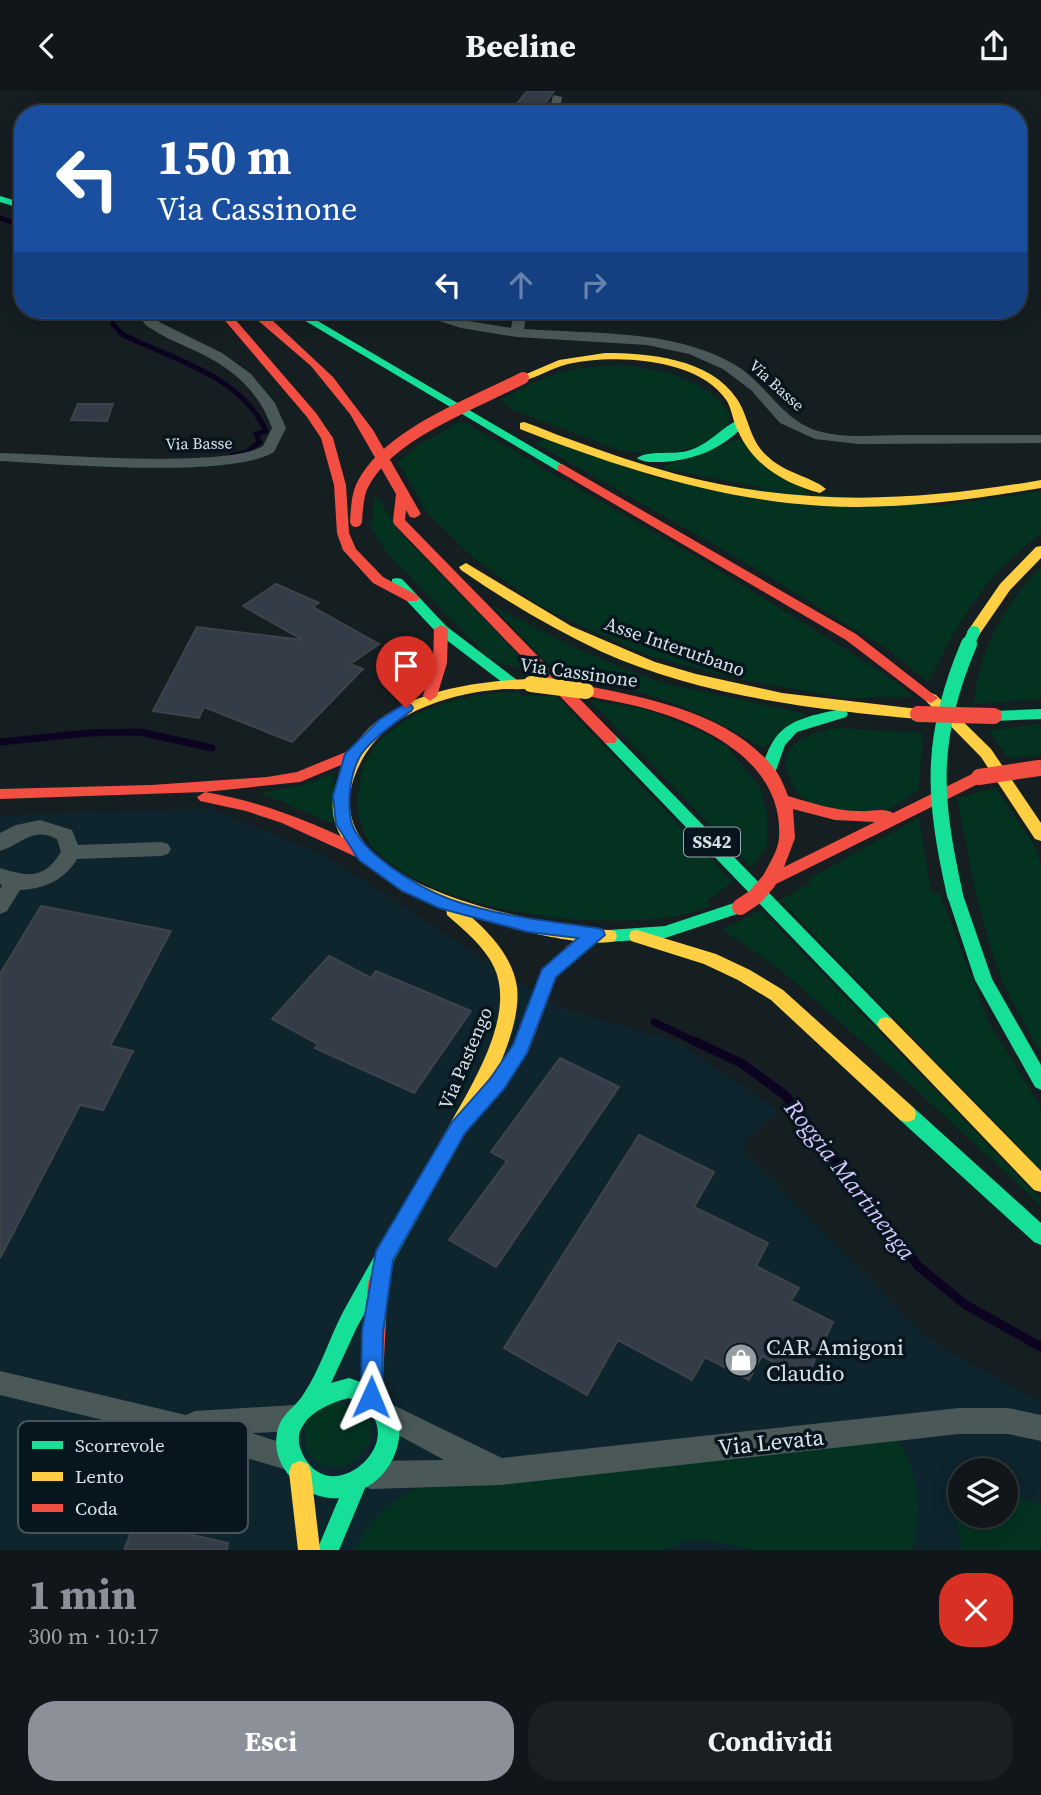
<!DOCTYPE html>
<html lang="it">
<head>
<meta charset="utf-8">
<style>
  body { margin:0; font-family:"Source Serif 4",serif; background:#191f22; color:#f1f3f6; height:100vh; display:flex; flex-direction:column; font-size:26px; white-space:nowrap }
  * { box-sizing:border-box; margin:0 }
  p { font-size:23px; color:#9c9fa2 }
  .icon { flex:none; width:38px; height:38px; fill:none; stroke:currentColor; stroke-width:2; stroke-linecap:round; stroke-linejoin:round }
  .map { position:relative; height:1459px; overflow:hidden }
  .side { display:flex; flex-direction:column; background:#101619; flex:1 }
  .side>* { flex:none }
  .top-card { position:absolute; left:14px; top:14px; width:1013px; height:214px; border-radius:28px; box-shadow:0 4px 18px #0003,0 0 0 2px #303538; background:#1a4fa0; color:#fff; overflow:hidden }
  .buttons { position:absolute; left:948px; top:1367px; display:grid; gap:14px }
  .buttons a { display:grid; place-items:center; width:70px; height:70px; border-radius:50%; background:#101619; box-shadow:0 4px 18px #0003,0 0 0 2px #303538; font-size:35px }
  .pin { position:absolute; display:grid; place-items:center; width:60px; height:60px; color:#fff; margin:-72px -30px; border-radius:50% 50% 50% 0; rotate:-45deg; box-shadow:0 0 7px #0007 }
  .pin .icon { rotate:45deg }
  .me { position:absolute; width:77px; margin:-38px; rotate:1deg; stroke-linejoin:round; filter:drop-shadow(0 0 5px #0008) }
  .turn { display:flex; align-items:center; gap:24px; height:147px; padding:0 28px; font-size:32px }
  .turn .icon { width:91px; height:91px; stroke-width:2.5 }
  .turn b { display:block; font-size:49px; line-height:60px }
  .lanes { display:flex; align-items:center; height:66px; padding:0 28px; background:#0003; justify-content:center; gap:35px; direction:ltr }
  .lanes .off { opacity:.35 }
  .round { display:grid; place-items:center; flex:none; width:74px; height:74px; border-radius:28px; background:#191f22 }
  .summary { display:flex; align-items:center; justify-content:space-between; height:119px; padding:0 28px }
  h1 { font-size:42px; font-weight:700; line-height:52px; color:#8c9099 }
  .primary-button { display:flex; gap:14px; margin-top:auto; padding:14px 28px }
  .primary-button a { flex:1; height:80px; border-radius:28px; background:#8c9099; color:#fff; font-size:28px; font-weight:700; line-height:80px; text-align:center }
  .primary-button a+a { background:#191f22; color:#f1f3f6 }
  header { display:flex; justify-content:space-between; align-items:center; height:91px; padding:0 28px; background:#101619; font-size:32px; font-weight:700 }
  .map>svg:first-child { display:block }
</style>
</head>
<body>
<header><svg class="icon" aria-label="back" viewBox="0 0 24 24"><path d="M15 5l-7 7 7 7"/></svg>Beeline<svg class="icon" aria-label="share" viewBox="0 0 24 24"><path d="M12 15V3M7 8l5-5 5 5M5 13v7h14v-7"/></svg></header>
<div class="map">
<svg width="1041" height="1459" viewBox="0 0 1041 1459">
  <rect width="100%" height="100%" fill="#151e21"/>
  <!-- built -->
  <path fill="#0e252e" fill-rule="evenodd" d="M210,717L326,765L558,916L678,951L779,1020L741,1056L928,1248L1041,1311V1459H0V725ZM961,1379H1006V1424H961Z"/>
  <!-- green -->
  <g fill="#033220">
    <path d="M624,274C664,279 708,288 730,324L726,337L710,353L659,365L619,359L513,319L500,309C547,283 570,275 624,274Z"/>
    <polygon points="462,330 712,475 885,583 914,606 845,607 737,588 649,565 579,534 537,513 475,468 428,423 398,371 417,355"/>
    <path d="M544,348L664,389L941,415L1041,400V443C987,480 957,534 928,591L887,558L750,474L535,352Z"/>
    <polygon points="739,348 805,397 806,405 660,377"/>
    <polygon points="375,403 402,444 534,579 505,574 489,567 386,461 368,431 374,430 372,419"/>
    <path d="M1041,475V608L974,613C978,558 1005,515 1041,475Z"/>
    <path d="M492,514L567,553L622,577L666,593L807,623L763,657C697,617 637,594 560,586Z"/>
    <path d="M519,601L520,604L556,605L733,791L707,810L711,815C629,848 439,824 376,760C363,747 357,723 358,706C360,695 360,679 366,670C393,619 466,601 519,601Z"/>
    <polygon points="589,609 646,618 702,641 726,655 760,696 767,721 767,754 752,777"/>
    <polygon points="1041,633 1041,665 1007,666 989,640"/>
    <path d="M836,637L923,642L919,698C904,710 881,726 861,725C847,724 821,718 809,711C798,704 793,697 789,686C775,654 811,642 836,637Z"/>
    <polygon points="333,682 333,733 261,702 307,693"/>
    <path d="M996,697L1032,751L1041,771V962C1030,941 1017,921 1007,900C980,840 970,771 957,707Z"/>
    <polygon points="919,727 931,801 940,803 989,932 1041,1016 1041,1079 780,809 811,792 808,788"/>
    <polygon points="761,819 1041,1108 1041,1115 907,990 776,875 722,839"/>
    <polygon points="333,1307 371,1328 370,1351 356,1369 345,1375 323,1375 306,1362 305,1329"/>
    <path d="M899,1350C921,1391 921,1414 913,1459H757L704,1449H686L665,1459H353C368,1431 389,1410 418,1397Z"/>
    <polygon points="1006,1405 1041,1412 1041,1459 961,1459 954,1409 961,1408 961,1424 1006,1424"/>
  </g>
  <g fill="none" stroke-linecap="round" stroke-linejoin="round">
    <!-- stream-far3 -->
    <g stroke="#0b031f" stroke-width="4.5">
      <polyline points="0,127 23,135"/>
      <polyline points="111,219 113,233 123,244"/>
    </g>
    <!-- stream-far2 -->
    <path stroke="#0b031f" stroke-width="5" d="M120,242C172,269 240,283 266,340L256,343L260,351L245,362L232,364"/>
    <!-- stream-far1 -->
    <g stroke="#0b031f" stroke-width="7">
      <polyline points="0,651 88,642 140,641 212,657"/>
      <polyline points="654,931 698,952"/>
    </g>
    <!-- stream -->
    <polyline stroke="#0b031f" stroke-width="9" points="694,950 741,972 785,1004 918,1175 966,1214 1041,1256"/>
  </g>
  <!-- building -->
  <g fill="#333c47" stroke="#3e4449" stroke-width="2">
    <polygon points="527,0 554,0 539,21 513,18"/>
    <polygon points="78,313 113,313 107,330 71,329"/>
    <polygon points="276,493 319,512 313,516 379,553 350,573 363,578 292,651 204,616 199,627 153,620 197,536 303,549 243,515"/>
    <polygon points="41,815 171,840 110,955 133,960 103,1019 80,1014 0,1167 0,883"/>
    <polygon points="329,865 371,887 376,880 471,920 414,1002 315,957 318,953 272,928"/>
    <polygon points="560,967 619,996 496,1176 449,1149 507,1070 491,1061"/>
    <polygon points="639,1044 714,1081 694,1116 768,1152 756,1175 799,1197 791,1210 833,1231 806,1288 762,1265 749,1289 705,1266 692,1289 618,1249 587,1304 504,1257"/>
    <polygon points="135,1431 228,1452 227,1459 124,1459"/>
  </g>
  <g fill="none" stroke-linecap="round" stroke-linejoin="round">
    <!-- street -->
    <g fill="#4b5858" fill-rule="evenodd">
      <polygon points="553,4 562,6 559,23 549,23"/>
      <path d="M139,219H152L159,231L222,262L251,283L275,312L286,337L274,361C230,388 57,373 0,370V362C52,363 225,378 263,355L272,337C263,312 248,293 227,278C203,260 174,253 150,237C143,233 141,227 139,219Z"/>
      <path d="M405,219H426L462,229L511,237L515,219H527L524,238C592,243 671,238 732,272C765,290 781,329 818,340C845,348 876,344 903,344C949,344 995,344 1041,344V352L858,353L815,348L780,332L751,299L723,278L689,263L647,254L517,246L461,237Z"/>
      <path d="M40,729L72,739L78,754L161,751L168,753L171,758L168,763L161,765L77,768C65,789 44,798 20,799L7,820L0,823V798L2,794L0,793V777C27,785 43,790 61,761L57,748C32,735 21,754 0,760V742L16,734Z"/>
      <polygon points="0,1280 186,1324 195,1320 294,1314 303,1318 307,1327 303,1336 294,1340 252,1342 301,1358 304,1367 301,1376 291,1380 177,1347 0,1304"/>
      <polygon points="387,1311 502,1367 959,1317 1008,1317 1041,1324 1041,1350 1008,1343 959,1343 501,1394 371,1398 361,1394 357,1384 361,1374 371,1370 444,1369 378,1333 374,1324 378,1315"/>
    </g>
    <!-- fast -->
    <g fill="#16e098" fill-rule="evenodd">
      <polygon points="0,105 23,112 23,118 0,111"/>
      <polygon points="287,219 299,219 568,377 566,380 558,380"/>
      <path d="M740,328L746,332C725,357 695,369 663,371C654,371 644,372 637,367C648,359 672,364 687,360C710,354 721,336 740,328Z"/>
      <polygon points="397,487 402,488 446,535 517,589 519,592 517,595 507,595 436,541 392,494 392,488"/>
      <path d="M841,618L846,620L848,623L846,626L797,641L785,654L774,685H764L761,681C774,631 795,628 841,618Z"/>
      <polygon points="1041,618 1041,628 994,630 987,625 994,620"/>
      <polygon points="610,643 615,644 892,928 895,933 892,938 886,940 880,938 605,652 603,648 605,644"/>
      <polygon points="955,798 961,800 963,804 992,888 1041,974 1041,999 1035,996 975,889 947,804 949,800"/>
      <polygon points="740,810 746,812 748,816 746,820 665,847 609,851 603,850 601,845 603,840 609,839 665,835"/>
      <polygon points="907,1015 914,1017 1041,1132 1041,1154 1034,1151 900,1029 898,1023 900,1017"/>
      <path d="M443,1056L450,1058L453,1064L357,1236L331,1292L349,1287C360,1291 375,1295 384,1303C413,1331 398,1380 365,1397L339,1459H317L339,1407C306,1410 270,1377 277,1342C281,1322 294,1318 303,1304C320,1279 329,1248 343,1221C373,1166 405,1113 436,1058ZM349,1307C420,1337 342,1415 309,1373C281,1338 316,1315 349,1307Z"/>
    </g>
    <!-- slow -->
    <g fill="#ffcf43" fill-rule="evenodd">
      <path d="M605,262C648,262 710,267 737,308C749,326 749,348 766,364C785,383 811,385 826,398L820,402C785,393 753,374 738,340C733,331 732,319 727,310C698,266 613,263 568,273C552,277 538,286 523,290L517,287L559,269Z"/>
      <path d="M524,331C539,336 554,343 569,348C604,361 640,373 676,383C800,416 915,411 1041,389V397C969,409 896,419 823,415C718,409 617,376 520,338V332Z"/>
      <polygon points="1041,455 1041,467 1010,499 979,544 969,544 967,541 1000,493 1036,456"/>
      <path d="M466,472L571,535L655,571L696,583L782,602L918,618L925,623L918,628C811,618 699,605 600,560C551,537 506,510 461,479L459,476Z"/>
      <path d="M531,588L536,590L538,593L536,596C526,599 515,598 504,598C478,600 451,605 427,615C393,628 366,652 354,687C316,796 538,833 609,839L615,840L617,845L615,850C587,858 501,835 470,825C491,843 513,867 517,896C523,946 474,1025 450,1070L443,1072L436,1070L433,1064C457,1015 520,932 494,876C484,855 464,839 447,824L446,817C408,802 337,769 333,721C331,705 337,689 344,675C353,652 370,632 392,620C434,596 483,590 531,588Z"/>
      <polygon points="931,602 936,604 991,658 1041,732 1041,750 1035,748 981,666 926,610 924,607"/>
      <polygon points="637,839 716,863 750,879 783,899 914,1017 916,1023 914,1029 907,1031 900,1029 771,909 738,889 704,873 631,850 629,845 631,840"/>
      <polygon points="886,926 892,928 1041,1080 1041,1101 1034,1099 880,938 877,933 880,928"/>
      <polygon points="300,1370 308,1373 311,1381 320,1459 298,1459 289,1381 292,1373"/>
    </g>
    <!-- jam -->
    <g fill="#f24e42" fill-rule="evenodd">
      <polygon points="216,219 227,219 316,322 333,347 346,394 349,442 356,458 383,486 417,504 419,507 417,510 407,510 373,492 343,459 337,442 334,394 321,347 307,326"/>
      <polygon points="246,219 257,219 272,229 333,286 373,339 421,423 415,427 410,426 406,419 405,429 615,644 617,648 615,652 605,652 394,433 393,430 396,403 350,323 311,275"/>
      <polygon points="562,373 856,543 938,607 931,612 926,610 846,549 558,380 558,374"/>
      <polygon points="441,534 448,538 447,572 437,605 430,610 423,605 433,572 434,538"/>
      <path d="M586,595C651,607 734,624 776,680C781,687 785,697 788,705C812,712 835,720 860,720C871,721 884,716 893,722L974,682L979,681L987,686L984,690L768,797L762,795L760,791C766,777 778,762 779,747C784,672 706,634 644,617C623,611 602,609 581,603L579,600L581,597ZM793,718L835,729L875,731L784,776L795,747Z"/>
      <path d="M353,658L361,663L358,667L300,691L205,701C264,711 318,733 371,760L373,764L371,768L365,770L282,732L246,720L200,710L197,706L205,701L0,708V698L151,694L267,686L297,681Z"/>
      <polygon points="597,837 603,838 605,843 556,887 530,957 496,1007 489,1010 482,1007 480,1002 482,997 513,954 543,878 568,854"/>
      <polygon points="378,1182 385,1184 388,1191 382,1306 379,1313 371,1316 363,1313 360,1306 368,1191 371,1184"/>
    </g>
    <!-- fast-bridge-far1 -->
    <polyline stroke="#16e098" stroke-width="12" points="968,554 974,541"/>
    <!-- fast-bridge -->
    <path stroke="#16e098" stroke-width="16" d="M955,804C933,706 929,647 969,553"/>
    <!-- slow-bridge -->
    <polyline stroke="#ffcf43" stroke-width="16" points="531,593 586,600"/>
    <!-- jam-bridge-far1 -->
    <path stroke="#f24e42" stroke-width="12" d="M356,430C357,418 357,404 363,393C389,342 475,312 523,287"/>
    <!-- jam-bridge -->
    <g stroke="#f24e42" stroke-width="16">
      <polyline points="918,623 994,625"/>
      <polyline points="979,686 1039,677"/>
      <polyline points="740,816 755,806 768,791"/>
    </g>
  </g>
  <!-- route -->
  <path fill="#1a73e8" stroke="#114b97" stroke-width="2" d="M406,612L411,614L413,617L411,620C396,631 367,651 359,667C350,685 347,710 351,730C359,762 420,797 449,808C496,825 548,830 597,837L603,839L605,844L556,886L527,962L504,998L465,1042L393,1169L383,1241L382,1306L379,1313L371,1316L364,1313L361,1306L362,1241L376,1160L452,1031L491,987L513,954L542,878L578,847L528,841L439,817L402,800L359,769L336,733L333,705L345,663L379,629Z"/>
  <!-- icons -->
  <defs>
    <symbol id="shop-disc" viewBox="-11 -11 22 22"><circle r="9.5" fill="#949da2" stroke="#07161e"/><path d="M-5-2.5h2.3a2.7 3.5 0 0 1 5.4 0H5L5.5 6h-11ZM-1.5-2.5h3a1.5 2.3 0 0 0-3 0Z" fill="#fff"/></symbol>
  </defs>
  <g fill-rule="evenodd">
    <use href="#shop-disc" x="722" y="1250" width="38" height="38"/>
  </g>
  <g text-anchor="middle" stroke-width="7" stroke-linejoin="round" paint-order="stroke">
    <!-- far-street labels -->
    <g font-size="16" fill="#d8e2e7" stroke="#07161e">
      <text transform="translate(777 294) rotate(42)" y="6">Via Basse</text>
      <text transform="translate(199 352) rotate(-1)" y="6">Via Basse</text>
    </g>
    <!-- shield labels -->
    <rect fill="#07161e" stroke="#99a5ab" stroke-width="2" x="684" y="736.5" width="56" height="29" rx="5"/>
    <g font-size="18" font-weight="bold" fill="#d8e2e7">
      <text x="712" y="757">SS42</text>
    </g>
    <!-- street labels -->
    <g font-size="19" fill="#d8e2e7" stroke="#07161e">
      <text transform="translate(675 555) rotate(19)" y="7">Asse Interurbano</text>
      <text transform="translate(579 581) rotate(8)" y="7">Via Cassinone</text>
      <text transform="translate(465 967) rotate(-67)" y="7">Via Pastengo</text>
    </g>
    <!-- near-poi labels -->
    <g font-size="23" fill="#d8e2e7" stroke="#07161e" text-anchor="start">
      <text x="766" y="1264">CAR Amigoni<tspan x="766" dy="26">Claudio</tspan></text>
    </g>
    <!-- near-street labels -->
    <g font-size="23" fill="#d8e2e7" stroke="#07161e">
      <text transform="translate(771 1351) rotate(-6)" y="8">Via Levata</text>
    </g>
    <!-- near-water labels -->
    <g font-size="24" font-style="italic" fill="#d6c6fd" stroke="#07161e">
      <text transform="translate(850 1089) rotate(52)" y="8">Roggia Martinenga</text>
    </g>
  </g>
  <!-- legend -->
  <rect x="18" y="1330" width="230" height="112" rx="10" fill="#07161e" stroke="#46535a" stroke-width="2"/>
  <rect x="32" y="1350" width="31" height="8" fill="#16e098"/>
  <rect x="32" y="1381" width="31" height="9" fill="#ffcf43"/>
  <rect x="32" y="1413" width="31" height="8" fill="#f24e42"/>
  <g font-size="19" fill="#d8e2e7">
    <text x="75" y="1361">Scorrevole</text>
    <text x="75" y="1392">Lento</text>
    <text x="75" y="1424">Coda</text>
  </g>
</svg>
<div class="buttons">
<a><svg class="icon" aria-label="layers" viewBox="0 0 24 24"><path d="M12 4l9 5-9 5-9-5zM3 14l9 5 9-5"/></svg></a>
</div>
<div class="pin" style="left:406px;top:617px;background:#d93025"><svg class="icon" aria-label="arrive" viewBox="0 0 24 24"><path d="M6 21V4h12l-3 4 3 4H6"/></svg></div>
<svg class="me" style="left:371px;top:1306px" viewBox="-20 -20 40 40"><path d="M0-17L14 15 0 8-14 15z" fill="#1a73e8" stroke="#fff" stroke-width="4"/></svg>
<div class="top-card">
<div class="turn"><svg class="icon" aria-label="left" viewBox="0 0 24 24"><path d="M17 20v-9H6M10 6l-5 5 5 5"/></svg><div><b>150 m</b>Via Cassinone</div></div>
<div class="lanes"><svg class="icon" aria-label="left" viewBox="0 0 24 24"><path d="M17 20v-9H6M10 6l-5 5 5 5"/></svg><svg class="icon off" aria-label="ahead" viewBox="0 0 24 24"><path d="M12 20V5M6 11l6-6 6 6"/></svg><svg class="icon off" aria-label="right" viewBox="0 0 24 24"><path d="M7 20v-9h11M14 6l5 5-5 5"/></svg></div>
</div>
</div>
<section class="side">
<div class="summary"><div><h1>1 min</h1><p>300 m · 10:17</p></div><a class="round" style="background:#d93025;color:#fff"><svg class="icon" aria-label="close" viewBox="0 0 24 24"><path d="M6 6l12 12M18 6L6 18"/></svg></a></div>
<div class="primary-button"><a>Esci</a><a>Condividi</a></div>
</section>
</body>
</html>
